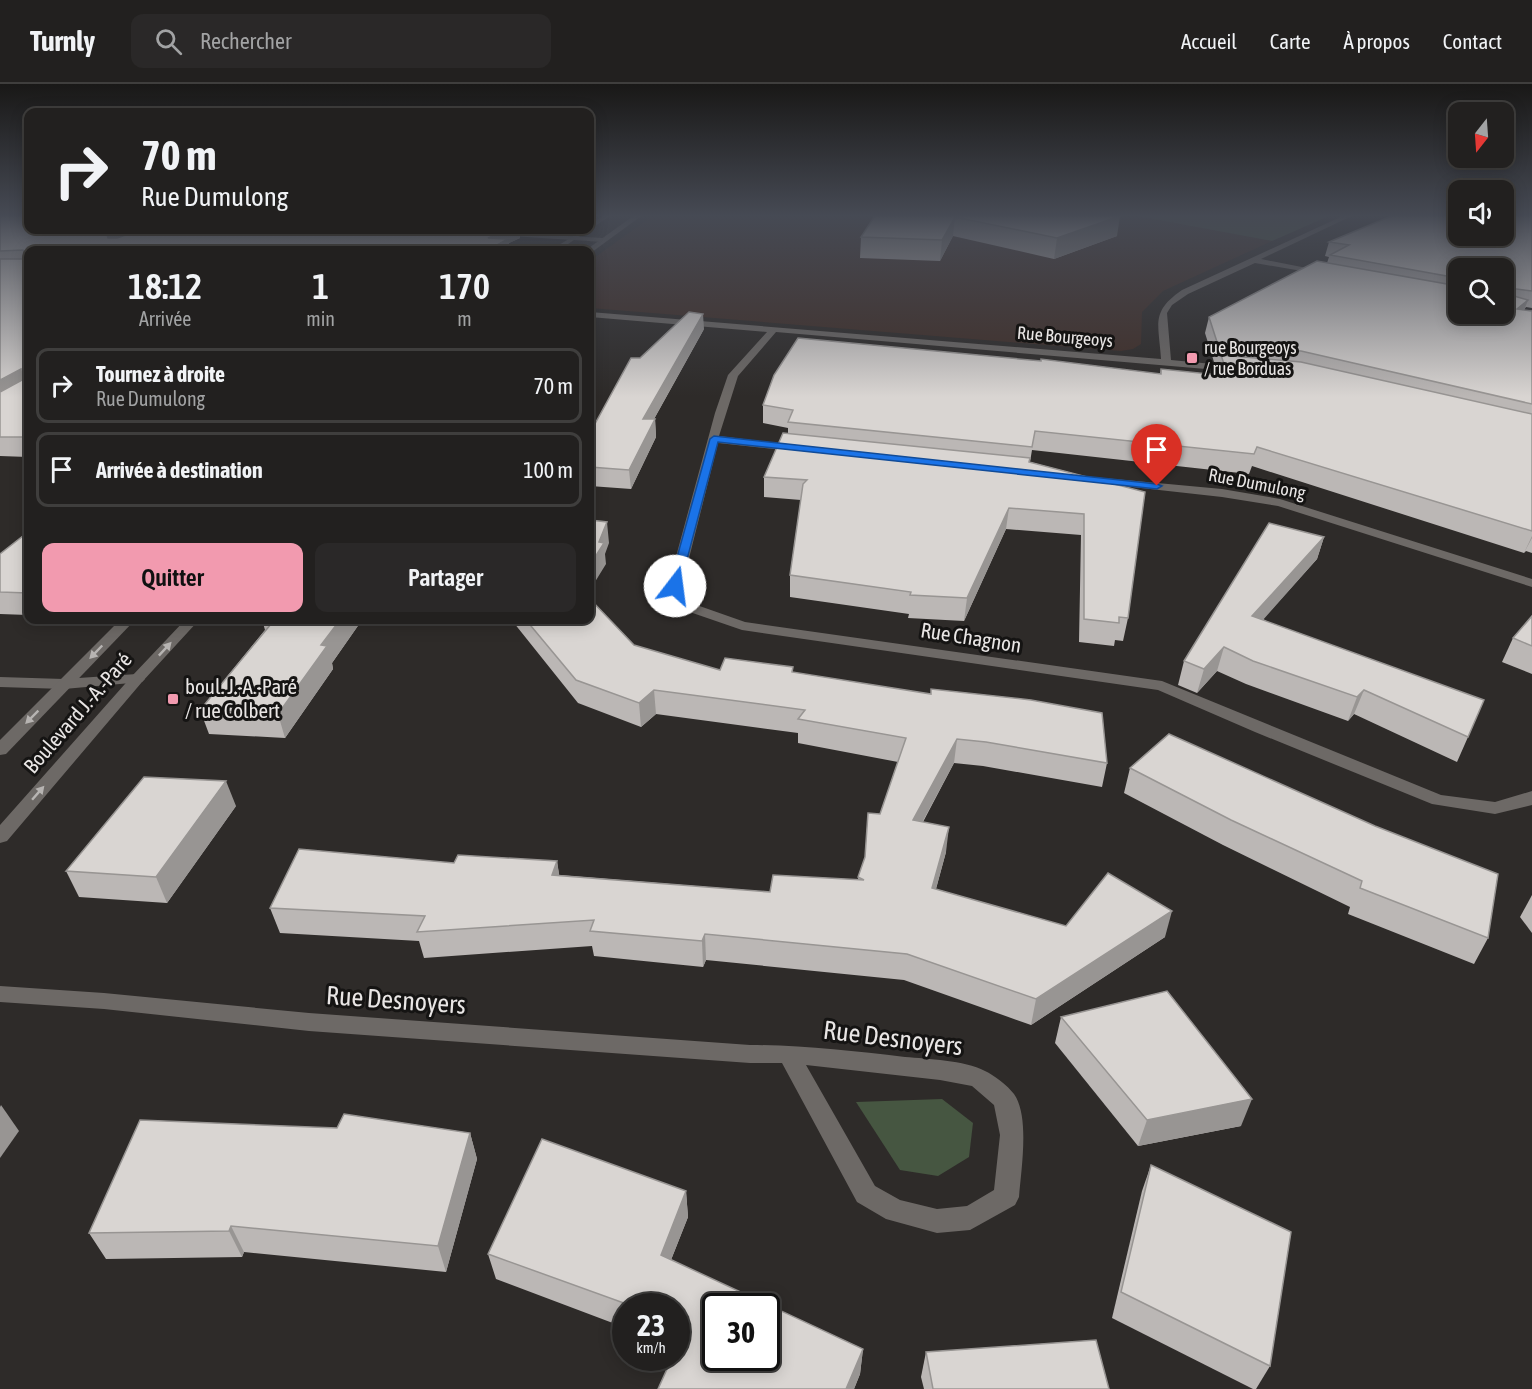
<!DOCTYPE html>
<html lang="fr">
<head>
<meta charset="utf-8">
<style>
  body { margin:0; font-family:"Asap Condensed",sans-serif; background:#2a2828; color:#f1f3f6; height:100vh; display:flex; flex-direction:column; font-size:22px; white-space:nowrap }
  * { box-sizing:border-box; margin:0 }
  p { font-size:20px; color:#a2a3a4 }
  .icon { flex:none; width:33px; height:33px; fill:none; stroke:currentColor; stroke-width:2; stroke-linecap:round; stroke-linejoin:round }
  .map { position:relative; flex:1; overflow:hidden }
  .sheet { position:absolute; left:24px; top:162px; width:570px; height:378px; display:flex; flex-direction:column; background:#22201f; border-radius:12px; box-shadow:0 3px 15px #0003,0 0 0 2px #3f3e3d }
  .sheet>* { flex:none }
  .hud { position:absolute; left:24px; top:24px; width:570px; height:126px; border-radius:12px; box-shadow:0 3px 15px #0003,0 0 0 2px #3f3e3d; background:#22201f; color:#f1f3f6; overflow:hidden }
  .needle { width:39px; rotate:197deg }
  .fabs { position:absolute; left:1448px; top:18px; display:grid; gap:12px }
  .fabs a { display:grid; place-items:center; width:66px; height:66px; border-radius:12px; background:#22201f; box-shadow:0 3px 15px #0003,0 0 0 2px #3f3e3d; font-size:30px }
  .speed { position:absolute; left:612px; top:1209px; display:flex; gap:12px; font-size:30px; font-weight:700; text-align:center }
  .speed>* { display:grid; place-content:center; width:78px; height:78px; border-radius:50%; background:#22201f; box-shadow:0 3px 15px #0003,0 0 0 2px #3f3e3d; line-height:1 }
  .speed small { font-size:15px; font-weight:400 }
  .speed .limit { border:3px solid #111; border-radius:9px; background:#fff; color:#111 }
  .pin { position:absolute; display:grid; place-items:center; width:51px; height:51px; color:#fff; margin:-62px -26px; border-radius:50% 50% 50% 0; rotate:-45deg; box-shadow:0 0 6px #0007 }
  .pin .icon { rotate:45deg }
  .me { position:absolute; width:66px; margin:-33px; rotate:15deg; stroke-linejoin:round; filter:drop-shadow(0 0 4px #0008) }
  .turn { display:flex; align-items:center; gap:21px; height:126px; padding:0 18px; font-size:27px }
  .turn .icon { width:78px; height:78px; stroke-width:2.5 }
  .turn b { display:block; font-size:42px; line-height:51px }
  .eta { display:flex; justify-content:space-evenly; align-items:center; height:102px; text-align:center }
  .eta b { font-size:36px; font-weight:600; line-height:42px }
  .button { display:flex; gap:12px; margin-top:auto; padding:12px 18px }
  .button a { flex:1; height:69px; border-radius:12px; background:#f29aaf; color:#111; font-size:24px; font-weight:600; line-height:69px; text-align:center }
  .button a+a { background:#2a2828; color:#f1f3f6 }
  ul { padding:0; list-style:none }
  li { display:flex; align-items:center; gap:18px; height:75px; margin:0 12px 9px; padding:0 6px; border:3px solid #3f3e3d; border-radius:12px }
  li div { flex:1 }
  li b { display:block; font-size:22px }
  li em { font-style:normal }
  header { display:flex; align-items:center; gap:36px; box-sizing:border-box; height:84px; padding:0 30px; background:#22201f; border-bottom:2px solid #3f3e3d }
  header strong { font-size:28px }
  nav { display:flex; gap:33px; margin-inline-start:auto; font-size:21px }
  .search { width:420px; height:54px; background:#2a2828; display:flex; align-items:center; gap:15px; box-sizing:border-box; padding:0 21px; border-radius:12px; color:#a2a3a4; font-size:22px }
  .map>svg:first-child { display:block }
</style>
</head>
<body>
<header>
<strong>Turnly</strong>
<div class="search"><svg class="icon" aria-label="search" viewBox="0 0 24 24"><circle cx="10" cy="10" r="6"/><path d="M15 15l6 6"/></svg>Rechercher</div>
<nav><a>Accueil</a><a>Carte</a><a>À propos</a><a>Contact</a></nav>
</header>
<div class="map">
<svg width="1532" height="1305" viewBox="0 0 1532 1305">
  <rect width="100%" height="100%" fill="#2e2b29"/>
  <!-- education -->
  <polygon fill="#402e27" points="655,130 1131,130 1272,157 1163,207 1142,228 1141,260 1133,265 1121,267 590,224 590,177"/>
  <!-- green -->
  <g fill="#465641">
    <polygon points="1132,131 1331,131 1272,157"/>
    <polygon points="942,1015 973,1039 969,1073 938,1092 900,1086 856,1018"/>
  </g>
  <g fill="none" stroke-linecap="round" stroke-linejoin="round">
    <!-- minor -->
    <g fill="#6d6966" fill-rule="evenodd">
      <path d="M1347,130H1356L1261,175L1322,187L1326,189L1325,191L1255,179L1188,210L1172,221L1167,229L1171,276L1244,283L1246,285L1241,288L776,248L738,292L719,352L800,362L806,365L800,368L718,359L682,502L691,519L745,538L1162,597L1441,711L1495,718L1532,707V721L1495,730L1432,720L1255,648L1158,606L742,546L681,525L679,522L668,502L715,329L728,291L767,248L590,233V228L1161,275C1159,240 1150,228 1182,206Z"/>
      <polygon points="496,148 603,154 607,156 603,158 498,151"/>
      <polygon points="1082,392 1222,405 1280,415 1532,495 1532,503 1278,422 1222,413 1078,397 1078,393"/>
      <polygon points="137,590 142,592 145,595 142,598 64,605 0,603 0,593 64,595"/>
      <path d="M0,902L104,909L309,929L750,961C802,961 853,967 905,973C928,975 964,976 985,987C994,991 1008,1002 1014,1010C1030,1032 1021,1087 1019,1113L1015,1121L970,1146L937,1149L886,1135L857,1118L782,979H750L309,947L104,925L0,918ZM806,981L940,996L972,1002L994,1021L1000,1051L994,1106L967,1122L937,1125L900,1116L875,1102Z"/>
    </g>
    <!-- tertiary -->
    <g fill="#6d6966" fill-rule="evenodd">
      <polygon points="605,130 613,130 559,166 551,166 583,146 590,146 590,141"/>
      <polygon points="636,130 644,130 592,168 586,166"/>
      <polygon points="120,536 135,536 6,670 0,671 0,656"/>
      <polygon points="185,536 199,536 142,598 7,757 0,759 0,741 132,592"/>
    </g>
  </g>
  <!-- wall -->
  <g fill="#bbb7b5" fill-rule="evenodd">
    <polygon points="0,130 28,146 540,146 535,148 519,147 520,154 509,159 509,166 28,166 28,373 0,372"/>
    <polygon points="876,130 1111,130 1117,152 1054,175 953,152 940,177 860,174 861,153"/>
    <path d="M1532,130V224L1526,223L1524,226L1532,227V469L1526,467L1524,469L1252,382L1249,390L1032,366L1030,378L1145,408L1128,534L1123,557L1115,556L1114,562L1079,558L1081,451L1006,445L964,537L908,534L909,530L790,513V491L801,416L764,413V393L788,349V344L763,339V321L1160,289L1161,285L1218,291L1217,288L1219,279L1214,278L1205,249L1209,233L1327,179L1329,173L1325,172L1329,158ZM1458,184L1503,230H1458Z"/>
    <polygon points="704,245 654,335 655,335 656,353 631,405 590,402 590,349 640,274"/>
    <polygon points="28,448 28,531 0,530 0,470"/>
    <polygon points="1324,453 1317,475 1263,535 1468,653 1457,678 1354,630 1348,637 1246,600 1217,587 1197,609 1178,601 1184,577"/>
    <polygon points="1532,532 1532,590 1502,578 1513,554"/>
    <polygon points="266,536 362,536 332,579 333,585 285,654 209,650 200,626 265,546 263,539"/>
    <polygon points="513,536 590,536 634,561 720,586 793,583 793,588 1107,679 1102,703 983,682 954,679 923,738 946,768 936,805 1066,842 1165,853 1031,941 904,896 706,876 703,883 594,872 592,862 424,874 419,857 280,849 270,824 454,779 557,777 559,791 770,808 858,795 898,678 798,659 798,649 656,630 641,643 578,619 514,539"/>
    <polygon points="1130,684 1488,854 1474,880 1348,830 1350,823 1223,761 1124,709"/>
    <polygon points="236,722 167,819 79,813 66,787"/>
    <polygon points="1532,811 1532,849 1520,833"/>
    <polygon points="1061,933 1241,1042 1138,1062 1055,959"/>
    <polygon points="470,1049 477,1075 446,1188 244,1168 242,1173 106,1175 89,1149"/>
    <polygon points="1151,1081 1270,1282 1256,1305 1253,1305 1112,1234 1142,1107"/>
    <polygon points="686,1107 688,1133 671,1176 863,1265 860,1290 854,1305 658,1305 676,1274 676,1222 626,1222 626,1244 496,1195 488,1170"/>
    <polygon points="926,1268 1109,1305 924,1305 921,1293"/>
  </g>
  <!-- shaded-wall -->
  <g fill="#989593">
    <polygon points="1120,132 1117,152 1054,175 1057,154"/>
    <polygon points="955,133 953,152 940,177 942,156"/>
    <polygon points="122,146 162,146 111,165 107,151"/>
    <polygon points="507,146 519,146 520,154 509,159 509,166 488,166 488,154"/>
    <polygon points="1528,216 1522,232 1517,225"/>
    <polygon points="703,230 704,245 644,353 643,335"/>
    <polygon points="21,285 28,303 0,318 0,296"/>
    <polygon points="655,335 656,353 631,405 629,386"/>
    <polygon points="1009,424 1006,445 964,537 967,514"/>
    <polygon points="607,438 609,459 605,470 606,480 590,506 590,481"/>
    <polygon points="1532,452 1532,454 1524,469"/>
    <polygon points="1324,453 1317,475 1246,555 1252,532"/>
    <polygon points="340,536 362,536 332,579 333,585 285,654 278,630 321,561"/>
    <polygon points="1224,563 1217,587 1197,609 1204,585"/>
    <polygon points="654,606 656,630 641,643 639,619"/>
    <polygon points="1364,606 1354,630 1348,637 1357,613"/>
    <polygon points="957,655 954,679 910,761 913,736"/>
    <polygon points="226,697 236,722 167,819 156,793"/>
    <polygon points="949,743 946,768 929,830 932,804"/>
    <polygon points="557,777 561,802 552,791"/>
    <polygon points="1172,827 1165,853 1031,941 1036,915"/>
    <polygon points="705,850 706,876 703,883 702,857"/>
    <polygon points="1252,1015 1241,1042 1138,1062 1147,1036"/>
    <polygon points="1,1021 19,1047 0,1074 0,1023"/>
    <polygon points="470,1049 477,1075 446,1188 438,1162"/>
    <polygon points="686,1107 688,1133 663,1196 661,1171"/>
    <polygon points="231,1142 244,1168 242,1173 229,1147"/>
    <polygon points="863,1265 860,1290 854,1305 846,1305"/>
  </g>
  <!-- building -->
  <g fill="#d9d5d2" stroke="#989593" stroke-width="1.5" fill-rule="evenodd">
    <polygon points="0,130 28,130 28,146 122,146 107,151 108,154 117,154 140,146 507,146 488,154 508,155 488,166 28,166 28,352 26,353 0,353 0,308 22,296 21,285 0,296 0,175 23,175 25,169 23,166 0,167"/>
    <polygon points="876,130 1111,130 1120,132 1057,154 955,133 942,156 861,153"/>
    <polygon points="1396,130 1458,130 1458,152 1503,152 1503,130 1532,130 1532,207 1509,204 1507,210 1528,216 1517,225 1532,227 1532,320 1301,267 1218,261 1209,233 1317,177 1458,202 1458,230 1503,230 1503,184 1458,184 1458,194 1330,171 1349,161 1329,158"/>
    <polygon points="689,228 703,230 643,335 655,335 629,386 590,383 590,349 631,274 640,274"/>
    <polygon points="798,254 1041,277 1041,275 1161,290 1161,285 1228,292 1221,271 1301,278 1532,330 1532,447 1257,363 1254,370 1035,347 1032,363 788,338 793,326 763,321 774,291"/>
    <polygon points="783,349 1030,374 1029,378 1145,408 1128,534 1119,533 1119,539 1084,535 1084,430 1009,424 967,514 910,511 911,508 790,491 803,400 807,396 764,393"/>
    <polygon points="590,436 607,438 599,458 604,459 590,481"/>
    <polygon points="1269,439 1324,453 1252,532 1484,616 1468,653 1364,606 1357,613 1253,577 1224,563 1204,585 1184,577"/>
    <polygon points="28,448 28,509 0,508 0,470"/>
    <polygon points="590,515 634,561 720,586 725,574 793,583 792,588 931,610 931,605 1031,616 1102,629 1107,679 986,658 957,655 913,736 949,743 932,804 1066,842 1108,789 1172,827 1036,915 907,870 705,850 702,857 590,847 594,836 417,848 425,832 270,824 299,765 454,779 458,771 557,777 552,791 770,808 773,791 864,796 858,793 865,773 868,729 880,730 906,654 798,635 805,626 654,606 639,619 576,596 526,536 590,536"/>
    <polygon points="1532,532 1532,562 1513,554"/>
    <polygon points="266,536 340,536 321,561 327,562 278,630 200,626 271,540 263,539"/>
    <polygon points="1169,650 1375,742 1498,790 1488,854 1360,804 1362,797 1231,736 1130,684"/>
    <polygon points="144,693 226,697 156,793 66,787"/>
    <polygon points="1167,907 1252,1015 1147,1036 1061,933"/>
    <polygon points="344,1030 470,1049 438,1162 231,1142 229,1147 89,1149 140,1036 337,1044"/>
    <path d="M542,1055L686,1107L661,1171L863,1265L846,1305H658L672,1274H676V1264L686,1242L676,1239V1222H632L488,1170ZM716,1222H766V1274H716Z"/>
    <polygon points="1151,1081 1291,1148 1270,1282 1121,1208"/>
    <polygon points="1096,1256 1109,1305 933,1305 926,1268"/>
  </g>
  <!-- one-way arrows -->
  <defs><path id="oneway-solid" d="M-6-.8H1V-3.2L6.5 0L1 3.2V.8H-6Z" transform="scale(1.5)"/></defs>
  <g fill="#b7b4b2">
    <use href="#oneway-solid" transform="translate(165 565) rotate(-47)"/>
    <use href="#oneway-solid" transform="translate(96 568) rotate(134)"/>
    <use href="#oneway-solid" transform="translate(32 633) rotate(135)"/>
    <use href="#oneway-solid" transform="translate(38 709) rotate(-49)"/>
  </g>
  <!-- sky -->
  <linearGradient id="sky" x2="0" y2="1"><stop stop-color="#191817"/><stop offset="0.42" stop-color="#464a54"/><stop offset="1" stop-color="#464a54" stop-opacity="0"/></linearGradient>
  <rect width="1532" height="313" fill="url(#sky)"/>
  <!-- route -->
  <polygon fill="#1a73e8" stroke="#114b97" stroke-width="1.5" points="714,352 1157,400 1162,402 1157,405 718,358 680,502 675,505 671,504 669,502 710,355"/>
  <!-- markers -->
  <g fill="#f29aaf" stroke="#151413" stroke-width="2">
    <rect x="1186" y="268" width="12" height="12" rx="3"/>
    <rect x="167" y="609" width="12" height="12" rx="3"/>
  </g>
  <g text-anchor="middle" stroke-width="6" stroke-linejoin="round" paint-order="stroke">
    <!-- far-street labels -->
    <g font-size="18" fill="#e9e6e5" stroke="#151413">
      <text transform="translate(1065 253) rotate(5)" y="6">Rue Bourgeoys</text>
      <text transform="translate(1257 400) rotate(11)" y="6">Rue Dumulong</text>
    </g>
    <!-- far-poi labels -->
    <g font-size="18" fill="#e9e6e5" stroke="#151413" text-anchor="start">
      <text x="1204" y="270">rue Bourgeoys<tspan x="1204" dy="21">/ rue Borduas</tspan></text>
    </g>
    <!-- street labels -->
    <g font-size="21" fill="#e9e6e5" stroke="#151413">
      <text transform="translate(971 554) rotate(9)" y="7">Rue Chagnon</text>
      <text transform="translate(78 629) rotate(-49)" y="7">Boulevard J.-A.-Paré</text>
    </g>
    <!-- poi labels -->
    <g font-size="21" fill="#e9e6e5" stroke="#151413" text-anchor="start">
      <text x="185" y="610">boul. J.-A.-Paré<tspan x="185" dy="24">/ rue Colbert</tspan></text>
    </g>
    <!-- near-street labels -->
    <g font-size="26" fill="#e9e6e5" stroke="#151413">
      <text transform="translate(396 916) rotate(4)" y="9">Rue Desnoyers</text>
      <text transform="translate(893 954) rotate(7)" y="9">Rue Desnoyers</text>
    </g>
  </g>
</svg>
<div class="fabs">
<a><svg class="needle" viewBox="-14 -14 28 28"><path d="M0-13l5 13h-10z" fill="#e53935"/><path d="M0 13l5-13h-10z" fill="#a2a3a4"/></svg></a>
<a><svg class="icon" aria-label="sound" viewBox="0 0 24 24"><path d="M4 9h4l5-4v14l-5-4H4zM17 9q2 3 0 6"/></svg></a>
<a><svg class="icon" aria-label="search" viewBox="0 0 24 24"><circle cx="10" cy="10" r="6"/><path d="M15 15l6 6"/></svg></a>
</div>
<div class="speed"><div>23<small>km/h</small></div><div class="limit">30</div></div>
<div class="pin" style="left:1157px;top:402px;background:#d93025"><svg class="icon" aria-label="arrive" viewBox="0 0 24 24"><path d="M6 21V4h12l-3 4 3 4H6"/></svg></div>
<svg class="me" style="left:675px;top:502px" viewBox="-20 -20 40 40"><circle r="19" fill="#fff"/><path d="M0-13L10 11 0 6-10 11z" fill="#1a73e8"/></svg>
<div class="hud">
<div class="turn"><svg class="icon" aria-label="right" viewBox="0 0 24 24"><path d="M7 20v-9h11M14 6l5 5-5 5"/></svg><div><b>70 m</b>Rue Dumulong</div></div>
</div>
<section class="sheet">
<div class="eta">
<div><b>18:12</b><p>Arrivée</p></div>
<div><b>1</b><p>min</p></div>
<div><b>170</b><p>m</p></div>
</div>
<ul>
<li><svg class="icon" aria-label="right" viewBox="0 0 24 24"><path d="M7 20v-9h11M14 6l5 5-5 5"/></svg><div><b>Tournez à droite</b><p>Rue Dumulong</p></div><em>70 m</em></li>
<li><svg class="icon" aria-label="arrive" viewBox="0 0 24 24"><path d="M6 21V4h12l-3 4 3 4H6"/></svg><div><b>Arrivée à destination</b></div><em>100 m</em></li>
</ul>
<div class="button"><a>Quitter</a><a>Partager</a></div>
</section>
</div>
</body>
</html>
